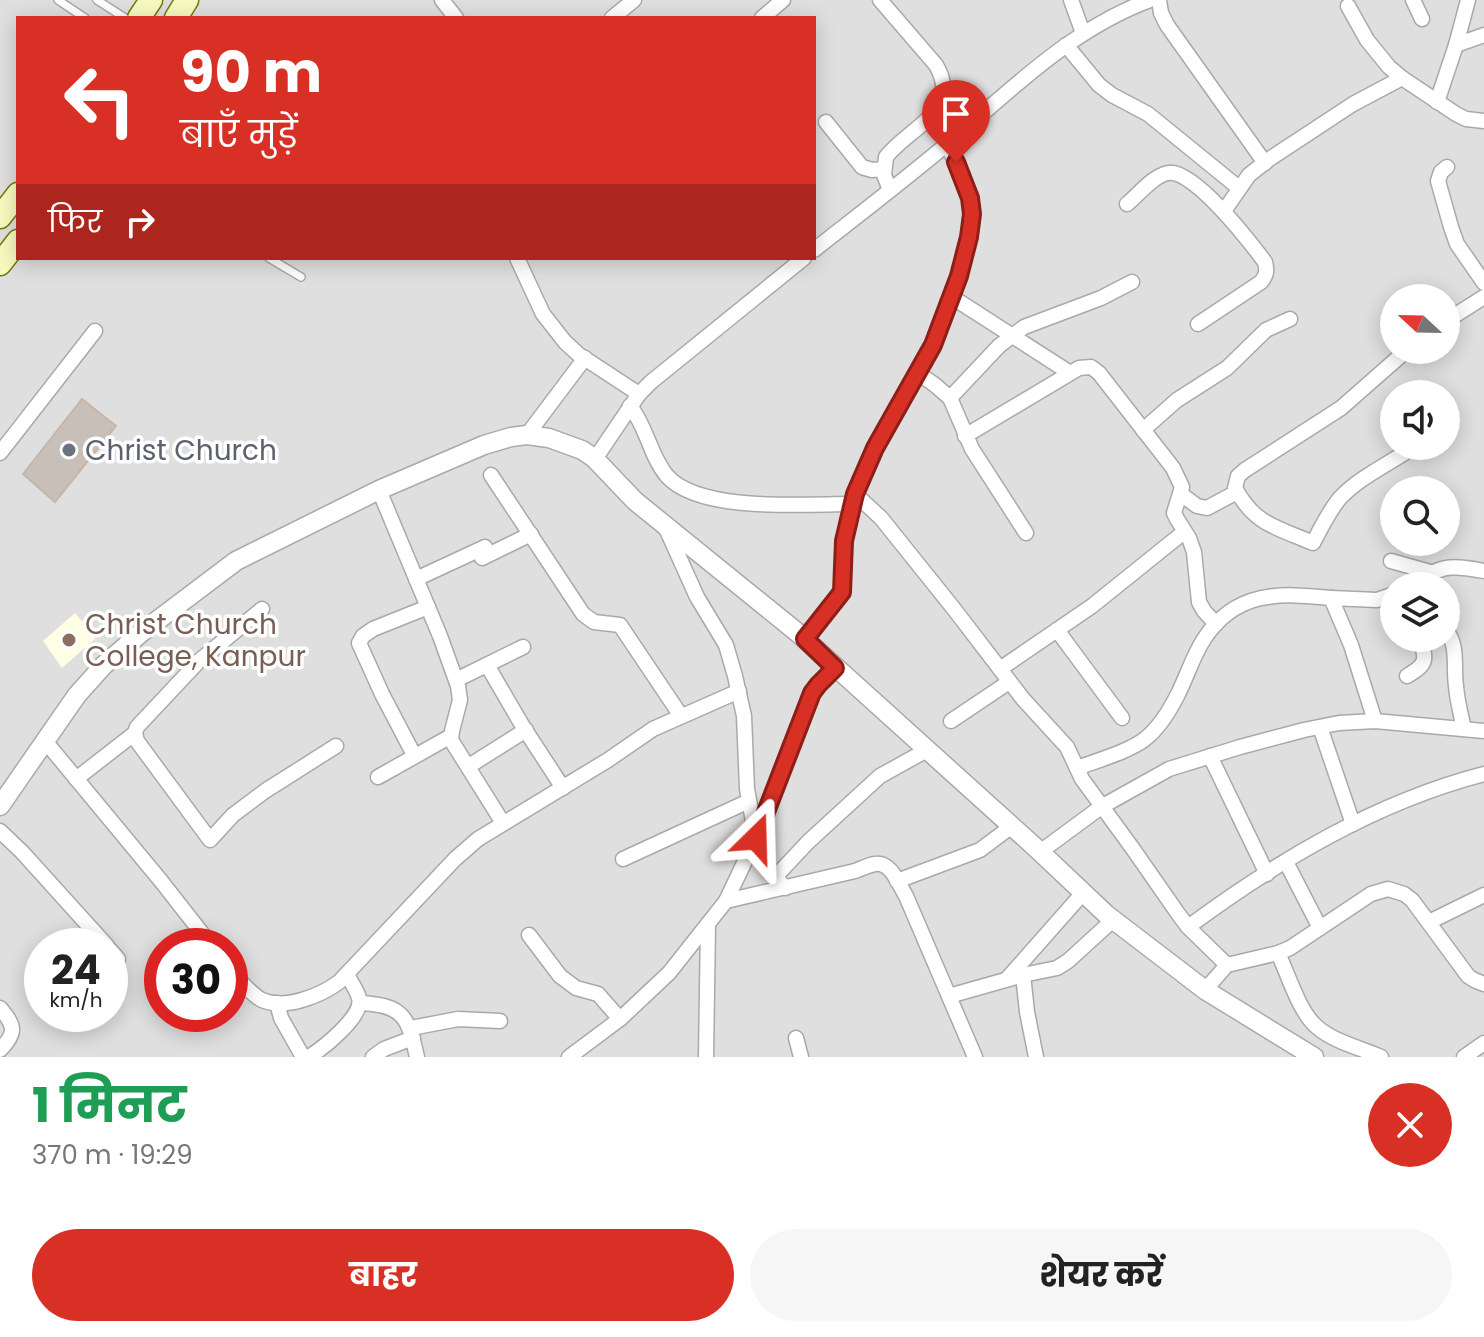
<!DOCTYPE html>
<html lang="hi">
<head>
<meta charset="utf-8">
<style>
  body { margin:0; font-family:Poppins,"Noto Sans Devanagari",sans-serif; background:#f6f6f6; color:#222; height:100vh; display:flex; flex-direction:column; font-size:30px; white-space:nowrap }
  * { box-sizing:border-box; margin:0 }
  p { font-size:26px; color:#767676 }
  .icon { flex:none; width:44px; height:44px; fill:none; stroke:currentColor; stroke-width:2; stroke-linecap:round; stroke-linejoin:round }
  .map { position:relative; height:1057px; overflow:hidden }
  .side { display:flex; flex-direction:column; background:#fff; flex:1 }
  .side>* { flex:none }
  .hud { position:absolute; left:16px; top:16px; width:800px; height:244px; border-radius:0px; box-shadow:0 4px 20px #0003; background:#d93025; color:#fff; overflow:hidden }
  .needle { width:52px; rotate:292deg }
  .buttons { position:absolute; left:1380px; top:284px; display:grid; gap:16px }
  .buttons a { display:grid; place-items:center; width:80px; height:80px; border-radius:50%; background:#fff; box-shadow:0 4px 20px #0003; font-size:40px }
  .speed { position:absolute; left:24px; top:928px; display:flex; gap:16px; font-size:40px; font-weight:700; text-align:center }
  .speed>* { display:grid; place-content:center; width:104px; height:104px; border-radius:50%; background:#fff; box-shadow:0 4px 20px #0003; line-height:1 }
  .speed small { font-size:20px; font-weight:400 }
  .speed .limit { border:12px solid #d22; background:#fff; color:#111 }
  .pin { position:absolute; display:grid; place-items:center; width:68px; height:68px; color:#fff; margin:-82px -34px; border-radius:50% 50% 50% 0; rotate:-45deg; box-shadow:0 0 8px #0007 }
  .pin .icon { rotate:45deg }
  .me { position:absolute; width:88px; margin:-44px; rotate:22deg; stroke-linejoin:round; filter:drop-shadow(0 0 6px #0008) }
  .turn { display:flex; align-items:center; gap:28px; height:168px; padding:0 32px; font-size:36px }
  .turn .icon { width:104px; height:104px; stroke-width:2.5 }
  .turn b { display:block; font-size:56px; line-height:68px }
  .then { display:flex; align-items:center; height:76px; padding:0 32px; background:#0003; gap:16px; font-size:30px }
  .round { display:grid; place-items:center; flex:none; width:84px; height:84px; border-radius:42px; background:#f6f6f6 }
  .headline { display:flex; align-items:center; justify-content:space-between; height:136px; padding:0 32px }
  h1 { font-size:48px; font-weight:700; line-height:60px; color:#1e9e55 }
  .button { display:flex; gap:16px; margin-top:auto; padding:16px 32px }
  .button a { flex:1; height:92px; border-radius:48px; background:#d93025; color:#fff; font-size:32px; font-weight:700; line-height:92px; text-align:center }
  .button a+a { background:#f6f6f6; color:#222 }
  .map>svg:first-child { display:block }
</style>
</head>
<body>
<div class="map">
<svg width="1484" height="1057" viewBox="0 0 1484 1057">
  <rect width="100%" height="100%" fill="#f2efe9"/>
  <!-- residential -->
  <path fill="#e0dfdf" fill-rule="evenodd" d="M0,0H1484V1057H0ZM18,18H814V258H18ZM1394,298H1446V350H1394ZM1394,394H1446V446H1394ZM1394,490H1446V542H1394ZM1394,586H1446V638H1394ZM42,946H110V1014H42ZM162,946H230V1014H162Z"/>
  <!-- education -->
  <polygon fill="#ffffe5" points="75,613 96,638 62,668 43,641"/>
  <!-- building -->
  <polygon fill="#c7bfb8" stroke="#c4b6ab" stroke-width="2" points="82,399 116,426 55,502 23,474"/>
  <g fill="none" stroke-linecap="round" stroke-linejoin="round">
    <defs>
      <g id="service">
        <polyline points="58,0 85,18"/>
        <polyline points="97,0 125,18"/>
        <polyline points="269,258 301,277"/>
      </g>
      <g id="minor">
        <polyline points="442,0 456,18"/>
        <path d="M880,0L936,65C963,111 909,127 886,157L884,175L890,190"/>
        <polyline points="1071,0 1083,33"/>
        <polyline points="1159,0 1161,13 1167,25 1265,163"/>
        <polyline points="1413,0 1422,19"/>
        <polyline points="1468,0 1456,45 1484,35"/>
        <polyline points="1348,6 1367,40 1389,67 1402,78 1456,114 1466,119 1484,121"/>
        <polyline points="612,18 634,0"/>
        <polyline points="762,18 783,0"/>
        <polyline points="1066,45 1099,85 1112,95 1148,114 1239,188"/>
        <polyline points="1437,102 1456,45"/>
        <polyline points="826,122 862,167 872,170 884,169"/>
        <polyline points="1447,167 1441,172 1438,181 1451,227 1457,244 1484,283"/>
        <path d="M1127,204C1139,194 1153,176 1168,173C1193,168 1250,242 1265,262C1267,270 1267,275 1261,282L1198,324"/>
        <polyline points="1224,211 1249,175 1268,160 1353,104 1402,78"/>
        <path d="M814,250C860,214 907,178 952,140C1014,87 1072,29 1150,0"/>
        <polyline points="517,258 543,314 565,342 578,354 639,394"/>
        <polyline points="952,297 1070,373"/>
        <polyline points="1446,321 1484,297"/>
        <path d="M1407,350L1341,408L1245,470L1238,476L1235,488C1255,525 1276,527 1313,543C1321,528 1329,511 1340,498C1361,476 1391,463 1415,446"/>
        <polyline points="918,373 935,385 950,398 972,449 1026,533"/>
        <polyline points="950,398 999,346 1024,327 1101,298 1132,282"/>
        <path d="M630,406C647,427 650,456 667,476C700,513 805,504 851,504"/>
        <polyline points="1143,430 1177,400 1227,368 1266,330 1290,319"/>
        <polyline points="527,435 585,358"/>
        <polyline points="965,436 1079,368 1091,367 1099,373 1173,468 1182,487 1174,513 1177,519 1189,538 1194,552 1199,602 1204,611 1216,624"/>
        <polyline points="0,453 95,331"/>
        <polyline points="595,459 639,394 651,382 804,258"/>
        <polyline points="491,475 583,614 594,622 620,625 681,716"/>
        <polyline points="379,490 440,636 458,686 460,700 452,731 451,740 503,823"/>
        <polyline points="855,494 881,518 954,609 1023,699 1067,747 1082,779 1133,849 1179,915 1188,927 1227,965"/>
        <polyline points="1181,494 1197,506 1207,508 1237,492"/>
        <polyline points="482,558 531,534"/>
        <polyline points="1391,561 1430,572"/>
        <polyline points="416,579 485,547"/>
        <path d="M1409,586C1442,566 1445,564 1484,571"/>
        <polyline points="262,609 199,661 137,727 135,733 137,741 210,840 233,815 265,791 336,746"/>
        <polyline points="1057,630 1122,718"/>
        <path d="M1446,630C1459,647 1453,666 1456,686C1457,700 1461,715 1464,729"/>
        <polyline points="805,639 842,592 844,541 855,494 875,448 933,345 959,276 969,237 972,214 970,198 964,181 947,144"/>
        <polyline points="487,665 522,725 563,788"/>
        <polyline points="1000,669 1092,606 1184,532"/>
        <path d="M1407,676C1427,664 1427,661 1420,638"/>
        <polyline points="456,680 523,647"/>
        <polyline points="951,721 1009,682"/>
        <polyline points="1375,721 1351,645 1331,598 1377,600 1394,594"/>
        <polyline points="1320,727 1353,824"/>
        <polyline points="45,741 161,881 212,946"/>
        <polyline points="414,755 382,694 359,643 363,636 373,629 428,607"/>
        <polyline points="1210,756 1267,874"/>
        <polyline points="469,766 526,730"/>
        <path d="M1077,768C1098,760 1128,752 1145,739C1159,728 1170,710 1178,694C1187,676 1193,656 1204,639C1236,590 1280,593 1331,598"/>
        <polyline points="378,777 451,736"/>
        <polyline points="76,779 135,733"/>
        <polyline points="0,831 22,852 107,946"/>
        <polyline points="756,838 812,693 818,685 835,668"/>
        <polyline points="1040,852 1101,807 1169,769 1240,747 1304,730 1339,723 1375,721 1484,731"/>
        <polyline points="623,859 749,801"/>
        <polyline points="1286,862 1320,928"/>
        <polyline points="897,881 980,850 1012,826"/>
        <polyline points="785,888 777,878 778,874 808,842 880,776 927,750"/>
        <path d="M726,901L855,871C861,869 868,865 875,864C891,861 899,885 906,896L975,1057"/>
        <polyline points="1429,922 1484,895"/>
        <path d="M1188,927C1277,861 1376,802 1484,774"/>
        <polyline points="529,935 560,976 576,988 598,994 620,1019"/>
        <polyline points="110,950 118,959"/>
        <path d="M1278,953C1288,974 1299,1012 1317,1027C1334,1042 1361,1048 1381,1057"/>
        <path d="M230,970C239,979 250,994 262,1000C285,1010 320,996 339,982L455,859L478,839L608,760L653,729L739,691"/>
        <polyline points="1023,975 1027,1012 1036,1057"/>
        <polyline points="1007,979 1083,893"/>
        <polyline points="1205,990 1227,965 1278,953 1290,948 1371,894 1388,889 1404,894 1412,900 1468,976 1474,980 1484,984"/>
        <polyline points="949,996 1023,975 1057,968 1068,961 1113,920"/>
        <polyline points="277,1003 281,1018 303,1057"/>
        <path d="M360,1003C404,1005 408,1017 417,1057"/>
        <path d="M0,1008C15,1026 17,1032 0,1050"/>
        <polyline points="411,1028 458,1019 500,1021"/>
        <polyline points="796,1038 801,1057"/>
        <path d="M309,1057C323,1048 364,1016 359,998C357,990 350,981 347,974"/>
        <polyline points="373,1057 384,1049 413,1038"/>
        <polyline points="569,1057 620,1019 669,973 726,901 756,838 747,789 744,716 735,676 726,645 697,597 665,526"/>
        <polyline points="706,1057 708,924"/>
        <polyline points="1464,1057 1484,1043"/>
      </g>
      <polyline id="tertiary" points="0,806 77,695 104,665 142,632 236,561 379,490 484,445 511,437 527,435 549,438 582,450 594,458 635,501 798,633 1036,848 1107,915 1205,990 1314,1057"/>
      <g id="secondary">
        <polyline points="139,18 151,0"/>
        <polyline points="176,18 187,0"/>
        <polyline points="0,217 18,194"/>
        <polyline points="0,264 18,241"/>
      </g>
    </defs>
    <!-- service casing -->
    <use href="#service" stroke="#a9a9a9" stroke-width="10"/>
    <!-- minor casing -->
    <use href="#minor" stroke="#a9a9a9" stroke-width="17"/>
    <!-- tertiary casing -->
    <use href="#tertiary" stroke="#a9a9a9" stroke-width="21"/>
    <!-- secondary casing -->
    <use href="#secondary" stroke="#707d05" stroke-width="25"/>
    <!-- service -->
    <use href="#service" stroke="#fff" stroke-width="7"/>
    <!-- minor -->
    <use href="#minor" stroke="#fff" stroke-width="14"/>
    <!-- tertiary -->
    <use href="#tertiary" stroke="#fff" stroke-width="18"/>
    <!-- secondary -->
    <use href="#secondary" stroke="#f7fabf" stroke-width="22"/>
  </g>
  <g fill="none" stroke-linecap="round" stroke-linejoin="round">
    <defs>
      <polyline id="route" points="756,838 812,693 818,685 835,668 805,639 842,592 844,541 855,494 875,448 933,345 959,276 969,237 972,214 970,198 956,162"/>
    </defs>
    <!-- route casing -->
    <use href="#route" stroke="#8d1f18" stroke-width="20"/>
    <!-- route -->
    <use href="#route" stroke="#d93025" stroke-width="14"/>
  </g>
  <!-- markers -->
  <circle fill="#6b7280" stroke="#fff" stroke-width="3" cx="69" cy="450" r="8"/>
  <circle fill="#8d6e63" stroke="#fff" stroke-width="3" cx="69" cy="640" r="8"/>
  <g text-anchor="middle" stroke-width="7" stroke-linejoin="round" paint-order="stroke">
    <!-- worship labels -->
    <g font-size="28" fill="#5b616d" stroke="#fff" text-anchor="start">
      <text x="85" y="460">Christ Church</text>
    </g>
    <!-- education labels -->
    <g font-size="28" fill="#785e54" stroke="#fff" text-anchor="start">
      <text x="85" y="634">Christ Church<tspan x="85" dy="32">College, Kanpur</tspan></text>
    </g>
  </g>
</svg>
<div class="buttons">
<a><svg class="needle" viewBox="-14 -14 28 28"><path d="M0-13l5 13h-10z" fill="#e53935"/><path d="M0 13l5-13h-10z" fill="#767676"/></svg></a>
<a><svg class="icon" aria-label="sound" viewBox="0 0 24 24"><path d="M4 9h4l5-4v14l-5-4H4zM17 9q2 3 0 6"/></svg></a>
<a><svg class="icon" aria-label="search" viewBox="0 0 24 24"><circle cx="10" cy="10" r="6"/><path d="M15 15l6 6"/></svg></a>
<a><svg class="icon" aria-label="layers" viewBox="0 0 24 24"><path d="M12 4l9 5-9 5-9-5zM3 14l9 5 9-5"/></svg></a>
</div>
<div class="speed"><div>24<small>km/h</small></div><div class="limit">30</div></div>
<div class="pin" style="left:956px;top:162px;background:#d93025"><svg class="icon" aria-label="arrive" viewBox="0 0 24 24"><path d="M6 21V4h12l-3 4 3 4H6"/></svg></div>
<svg class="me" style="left:756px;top:838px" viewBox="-20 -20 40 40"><path d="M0-17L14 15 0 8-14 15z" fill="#d93025" stroke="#fff" stroke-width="4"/></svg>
<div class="hud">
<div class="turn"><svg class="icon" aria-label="left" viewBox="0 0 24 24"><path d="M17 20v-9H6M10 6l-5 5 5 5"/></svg><div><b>90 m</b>बाएँ मुड़ें</div></div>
<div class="then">फिर<svg class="icon" aria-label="right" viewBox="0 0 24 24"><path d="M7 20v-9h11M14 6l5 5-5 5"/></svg></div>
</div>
</div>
<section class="side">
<div class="headline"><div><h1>1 मिनट</h1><p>370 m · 19:29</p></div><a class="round" style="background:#d93025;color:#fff"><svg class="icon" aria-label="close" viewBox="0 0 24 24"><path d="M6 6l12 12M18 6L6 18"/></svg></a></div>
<div class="button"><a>बाहर</a><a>शेयर करें</a></div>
</section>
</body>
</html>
